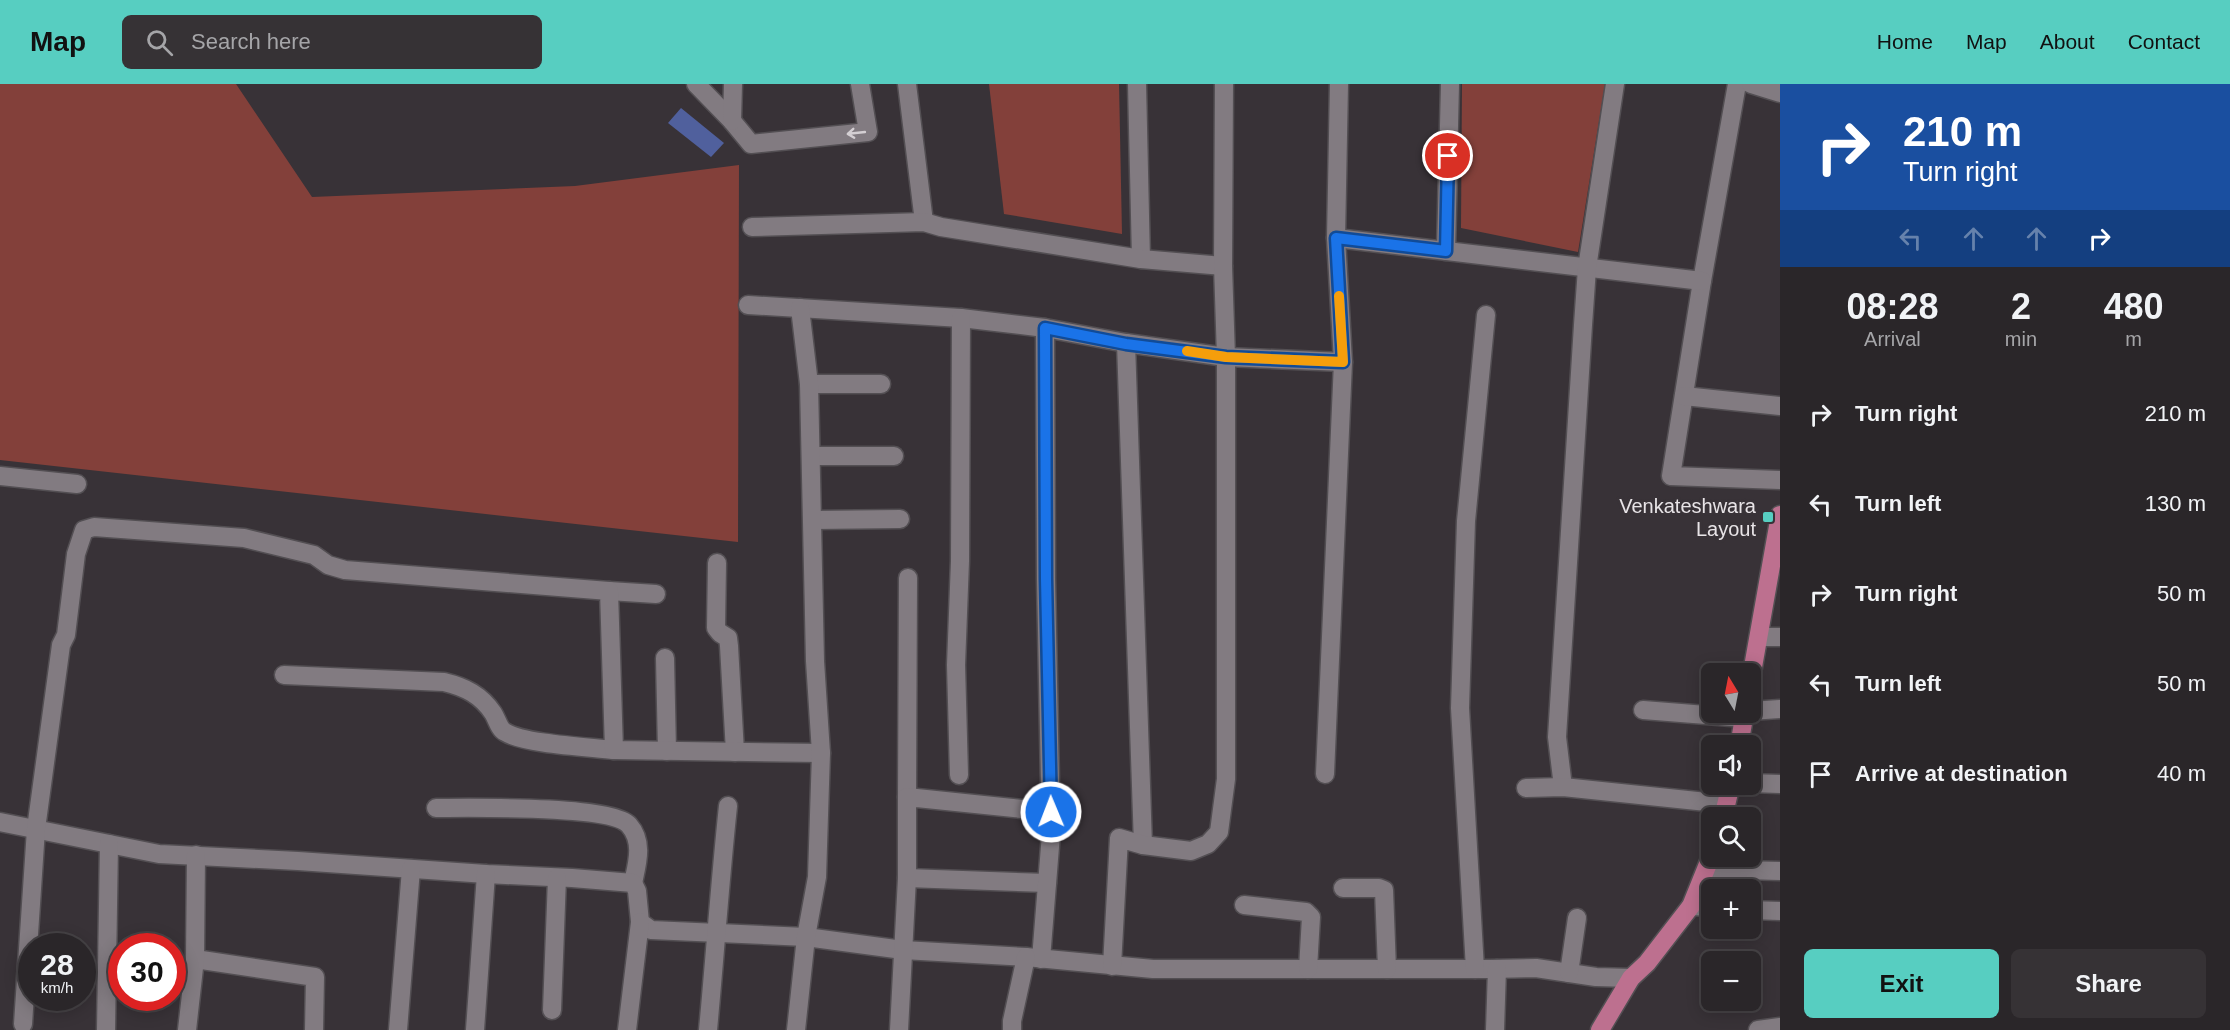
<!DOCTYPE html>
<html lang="en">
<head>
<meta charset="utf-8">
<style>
  body { margin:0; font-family:Arial,sans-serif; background:#363235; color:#f1f3f6; height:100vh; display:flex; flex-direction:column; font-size:22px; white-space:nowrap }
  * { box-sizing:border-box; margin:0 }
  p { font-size:20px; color:#a5a5a8 }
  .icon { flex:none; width:33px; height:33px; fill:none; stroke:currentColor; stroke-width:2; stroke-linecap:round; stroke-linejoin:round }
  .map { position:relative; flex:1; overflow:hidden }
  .details { display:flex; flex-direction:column; background:#2a2629; width:450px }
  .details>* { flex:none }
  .hud { background:#1a4fa0; color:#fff; overflow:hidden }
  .needle { width:39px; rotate:350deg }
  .buttons { position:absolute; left:1701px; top:579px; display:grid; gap:12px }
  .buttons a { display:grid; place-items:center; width:60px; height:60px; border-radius:9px; background:#2a2629; box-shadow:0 3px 15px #0003,0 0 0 2px #464346; font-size:30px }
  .speed { position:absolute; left:18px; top:849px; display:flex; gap:12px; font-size:30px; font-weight:700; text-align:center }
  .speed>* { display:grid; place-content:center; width:78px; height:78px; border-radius:50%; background:#2a2629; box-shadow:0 3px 15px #0003,0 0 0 2px #464346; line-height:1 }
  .speed small { font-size:15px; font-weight:400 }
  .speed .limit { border:9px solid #d22; background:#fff; color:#111 }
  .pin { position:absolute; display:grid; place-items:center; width:51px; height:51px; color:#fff; margin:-26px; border:3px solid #fff; border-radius:50%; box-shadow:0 2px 6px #0007 }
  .me { position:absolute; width:66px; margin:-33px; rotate:359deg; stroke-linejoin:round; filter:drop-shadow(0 0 4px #0008) }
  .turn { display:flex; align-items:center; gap:21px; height:126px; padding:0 24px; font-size:27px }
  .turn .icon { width:78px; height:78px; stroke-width:2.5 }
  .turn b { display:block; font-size:42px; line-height:51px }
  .lanes { display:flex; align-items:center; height:57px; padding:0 24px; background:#0003; justify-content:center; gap:30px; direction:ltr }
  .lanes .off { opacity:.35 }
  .eta { display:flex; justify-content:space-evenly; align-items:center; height:102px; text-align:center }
  .eta b { font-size:36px; font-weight:800; line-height:42px }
  .button { display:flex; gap:12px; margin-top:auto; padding:12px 24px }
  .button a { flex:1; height:69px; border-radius:9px; background:#57cec1; color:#111; font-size:24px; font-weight:800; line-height:69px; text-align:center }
  .button a+a { background:#363235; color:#f1f3f6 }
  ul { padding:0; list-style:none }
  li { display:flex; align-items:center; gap:18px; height:90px; padding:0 24px }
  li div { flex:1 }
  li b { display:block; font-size:22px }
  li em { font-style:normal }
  header { display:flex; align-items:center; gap:36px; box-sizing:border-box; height:84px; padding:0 30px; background:#57cec1; color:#111 }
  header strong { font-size:28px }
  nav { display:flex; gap:33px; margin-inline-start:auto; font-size:21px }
  .search { width:420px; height:54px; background:#363235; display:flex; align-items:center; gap:15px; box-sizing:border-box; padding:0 21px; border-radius:9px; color:#a5a5a8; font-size:22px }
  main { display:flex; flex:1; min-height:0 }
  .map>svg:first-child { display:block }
</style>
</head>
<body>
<header>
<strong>Map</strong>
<div class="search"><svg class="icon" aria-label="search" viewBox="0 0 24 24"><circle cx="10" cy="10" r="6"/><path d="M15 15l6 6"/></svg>Search here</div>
<nav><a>Home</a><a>Map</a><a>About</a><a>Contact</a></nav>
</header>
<main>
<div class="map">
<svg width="1780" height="946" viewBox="0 0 1780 946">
  <rect width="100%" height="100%" fill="#383237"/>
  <!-- green -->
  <g fill="#83403a">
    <polygon points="0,0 236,0 312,113 575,102 739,81 738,458 0,376"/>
    <polygon points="989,0 1119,0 1122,150 1004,130"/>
    <polygon points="1462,0 1605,0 1578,168 1461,144"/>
  </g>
  <!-- water -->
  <polygon fill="#50609d" points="681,24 724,59 711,73 668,39"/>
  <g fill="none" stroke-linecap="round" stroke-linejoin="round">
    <defs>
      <g id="minor">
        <polyline points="696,0 732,37 751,60 868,48 860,0"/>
        <polyline points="907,0 924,138"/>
        <polyline points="1137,0 1141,175"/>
        <polyline points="1737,0 1702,197 1671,392 1780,396"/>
        <polyline points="1751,0 1780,9"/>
        <polyline points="732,37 733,0"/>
        <polyline points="752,143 924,138 941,143 1141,175 1223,182"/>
        <polyline points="1336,154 1702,197"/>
        <polyline points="1446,167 1450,0"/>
        <polyline points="748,221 961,234 1045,244 1126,259 1226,273 1343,278"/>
        <polyline points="1126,259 1143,761"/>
        <polyline points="809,300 881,300"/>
        <polyline points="1684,312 1780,322"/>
        <polyline points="811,372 894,372"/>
        <polyline points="0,392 77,400"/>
        <polyline points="813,436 900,435"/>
        <polyline points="717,479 716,544 720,549 728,554 729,562 735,668"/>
        <polyline points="609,507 656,510"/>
        <polyline points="1759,553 1780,553"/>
        <polyline points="665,574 667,667"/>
        <path d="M284,591L444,598C465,603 481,611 493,629C497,635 499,645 505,648C524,660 589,663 614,666"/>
        <polyline points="1643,626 1744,634"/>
        <polyline points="1750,627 1780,625"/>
        <polyline points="1325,690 1343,278 1336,154 1339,0"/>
        <polyline points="959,691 956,581 960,477 961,234"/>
        <polyline points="1750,699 1780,700"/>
        <polyline points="1563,703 1557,653 1583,241 1587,184 1615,0"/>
        <polyline points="1526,704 1563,703 1726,720"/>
        <polyline points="907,713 908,494"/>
        <path d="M436,724C468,724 611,721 629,741C644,758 637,780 633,799"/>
        <polyline points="0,738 159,770 298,777 486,790 572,794 633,799 637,807 640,838 651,846 806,853 903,866 1026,873 1153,885 1490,885 1536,884 1596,893 1631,894"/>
        <polyline points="1707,785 1780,787"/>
        <polyline points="907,794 1047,799"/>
        <polyline points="1343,804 1379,804 1384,806 1387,885"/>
        <polyline points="1244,821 1306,828 1311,833 1308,885"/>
        <polyline points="1691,822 1712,823"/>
        <polyline points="1750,826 1780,827"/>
        <polyline points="195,875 315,893 314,946"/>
        <polyline points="1041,875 1051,750 1046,495 1045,244"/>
        <polyline points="1112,882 1119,754 1143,761 1191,767 1208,760 1219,748 1226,695 1226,273 1223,182 1224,0"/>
        <polyline points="1475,885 1460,624 1466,437 1486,231"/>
        <polyline points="1569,889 1577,834"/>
        <polyline points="552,926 557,794"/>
        <polyline points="23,940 36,745 61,561 66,551 76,470 84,446 94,443 244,454 314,471 328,481 345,486 609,507 614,666 821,669"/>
        <polyline points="106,946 109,760"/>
        <polyline points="187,946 195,875 196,771"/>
        <polyline points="398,946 411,785"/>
        <polyline points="475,946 486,790"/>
        <polyline points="627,946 640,838"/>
        <path d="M708,946C715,871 720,797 728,722"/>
        <polyline points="796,946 806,853 817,793 821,669 815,577 809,300 800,224"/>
        <polyline points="899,946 907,794 907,713 1051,728"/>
        <polyline points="1012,946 1012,937 1026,873"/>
        <polyline points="1495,946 1497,885"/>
        <polyline points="1758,946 1780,943"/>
      </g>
      <g id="major">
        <polyline points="1750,600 1780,431"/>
        <polyline points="1739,662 1745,628"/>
        <polyline points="1723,734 1731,700"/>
        <polyline points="1600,946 1631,894 1647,879 1691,822 1712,770"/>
      </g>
    </defs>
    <!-- minor casing -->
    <use href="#minor" stroke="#534f53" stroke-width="21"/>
    <!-- major casing -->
    <use href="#major" stroke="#534f53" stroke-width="21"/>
    <!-- minor -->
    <use href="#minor" stroke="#827b81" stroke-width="18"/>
    <!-- major -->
    <use href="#major" stroke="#bd708f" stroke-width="18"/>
  </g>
  <!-- one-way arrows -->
  <defs><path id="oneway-shaft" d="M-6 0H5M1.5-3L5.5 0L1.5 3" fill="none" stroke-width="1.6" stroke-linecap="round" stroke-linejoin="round" transform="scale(1.5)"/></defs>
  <use stroke="#d4cfd3" href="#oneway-shaft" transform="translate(856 49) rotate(174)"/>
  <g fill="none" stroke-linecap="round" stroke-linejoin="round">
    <defs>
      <polyline id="route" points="1051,728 1046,495 1045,244 1126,260 1226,273 1343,278 1336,154 1446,167 1448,72"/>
    </defs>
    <!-- route casing -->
    <use href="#route" stroke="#114b97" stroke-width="15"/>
    <!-- route -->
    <use href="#route" stroke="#1a73e8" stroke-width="10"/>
    <!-- slow -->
    <polyline stroke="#f59e0b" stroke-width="10" points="1187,267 1226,273 1343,278 1339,212"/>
  </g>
  <!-- markers -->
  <rect fill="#57cec1" stroke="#383237" stroke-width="2" x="1762" y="427" width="12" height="12" rx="3"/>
  <g text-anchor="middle" stroke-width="6" stroke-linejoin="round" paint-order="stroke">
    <!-- poi labels -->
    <g font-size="20" fill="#e8e4e7" stroke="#383237" text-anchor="end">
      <text x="1756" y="429">Venkateshwara<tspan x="1756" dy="23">Layout</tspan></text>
    </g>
  </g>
</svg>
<div class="buttons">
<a><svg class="needle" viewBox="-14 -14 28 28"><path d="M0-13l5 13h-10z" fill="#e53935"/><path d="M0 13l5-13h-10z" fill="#a5a5a8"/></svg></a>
<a><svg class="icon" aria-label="sound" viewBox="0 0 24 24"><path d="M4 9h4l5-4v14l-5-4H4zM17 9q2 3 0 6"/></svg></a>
<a><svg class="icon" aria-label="search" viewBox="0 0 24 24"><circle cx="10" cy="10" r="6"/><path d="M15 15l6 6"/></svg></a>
<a>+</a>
<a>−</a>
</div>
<div class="speed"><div>28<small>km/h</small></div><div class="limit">30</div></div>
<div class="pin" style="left:1448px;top:72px;background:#d93025"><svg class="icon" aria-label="arrive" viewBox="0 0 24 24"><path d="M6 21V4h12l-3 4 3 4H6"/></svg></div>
<svg class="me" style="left:1051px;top:728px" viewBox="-20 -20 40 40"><circle r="17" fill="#1a73e8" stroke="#fff" stroke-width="3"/><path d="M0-11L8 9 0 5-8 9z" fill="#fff"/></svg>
</div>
<section class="details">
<div class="hud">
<div class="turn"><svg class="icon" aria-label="right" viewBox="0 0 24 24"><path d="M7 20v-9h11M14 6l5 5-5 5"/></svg><div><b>210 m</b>Turn right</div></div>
<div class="lanes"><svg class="icon off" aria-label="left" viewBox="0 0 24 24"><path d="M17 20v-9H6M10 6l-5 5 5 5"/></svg><svg class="icon off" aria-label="ahead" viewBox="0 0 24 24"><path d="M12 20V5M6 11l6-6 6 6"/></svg><svg class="icon off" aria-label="ahead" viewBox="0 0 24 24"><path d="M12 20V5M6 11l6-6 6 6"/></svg><svg class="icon" aria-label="right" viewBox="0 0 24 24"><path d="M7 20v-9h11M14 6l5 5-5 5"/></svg></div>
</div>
<div class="eta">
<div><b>08:28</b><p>Arrival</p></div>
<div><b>2</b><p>min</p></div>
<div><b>480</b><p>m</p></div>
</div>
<ul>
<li><svg class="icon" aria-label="right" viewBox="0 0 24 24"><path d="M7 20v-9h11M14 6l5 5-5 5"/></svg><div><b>Turn right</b></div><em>210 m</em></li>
<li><svg class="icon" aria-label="left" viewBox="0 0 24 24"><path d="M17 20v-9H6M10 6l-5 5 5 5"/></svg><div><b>Turn left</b></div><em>130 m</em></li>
<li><svg class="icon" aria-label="right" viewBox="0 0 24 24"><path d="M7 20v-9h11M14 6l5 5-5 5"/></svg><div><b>Turn right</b></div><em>50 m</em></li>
<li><svg class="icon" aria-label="left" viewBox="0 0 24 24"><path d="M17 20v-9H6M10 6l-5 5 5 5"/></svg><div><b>Turn left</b></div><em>50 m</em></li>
<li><svg class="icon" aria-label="arrive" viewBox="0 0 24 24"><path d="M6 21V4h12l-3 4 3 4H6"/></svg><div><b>Arrive at destination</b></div><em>40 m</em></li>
</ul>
<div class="button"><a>Exit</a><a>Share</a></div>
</section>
</main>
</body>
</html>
